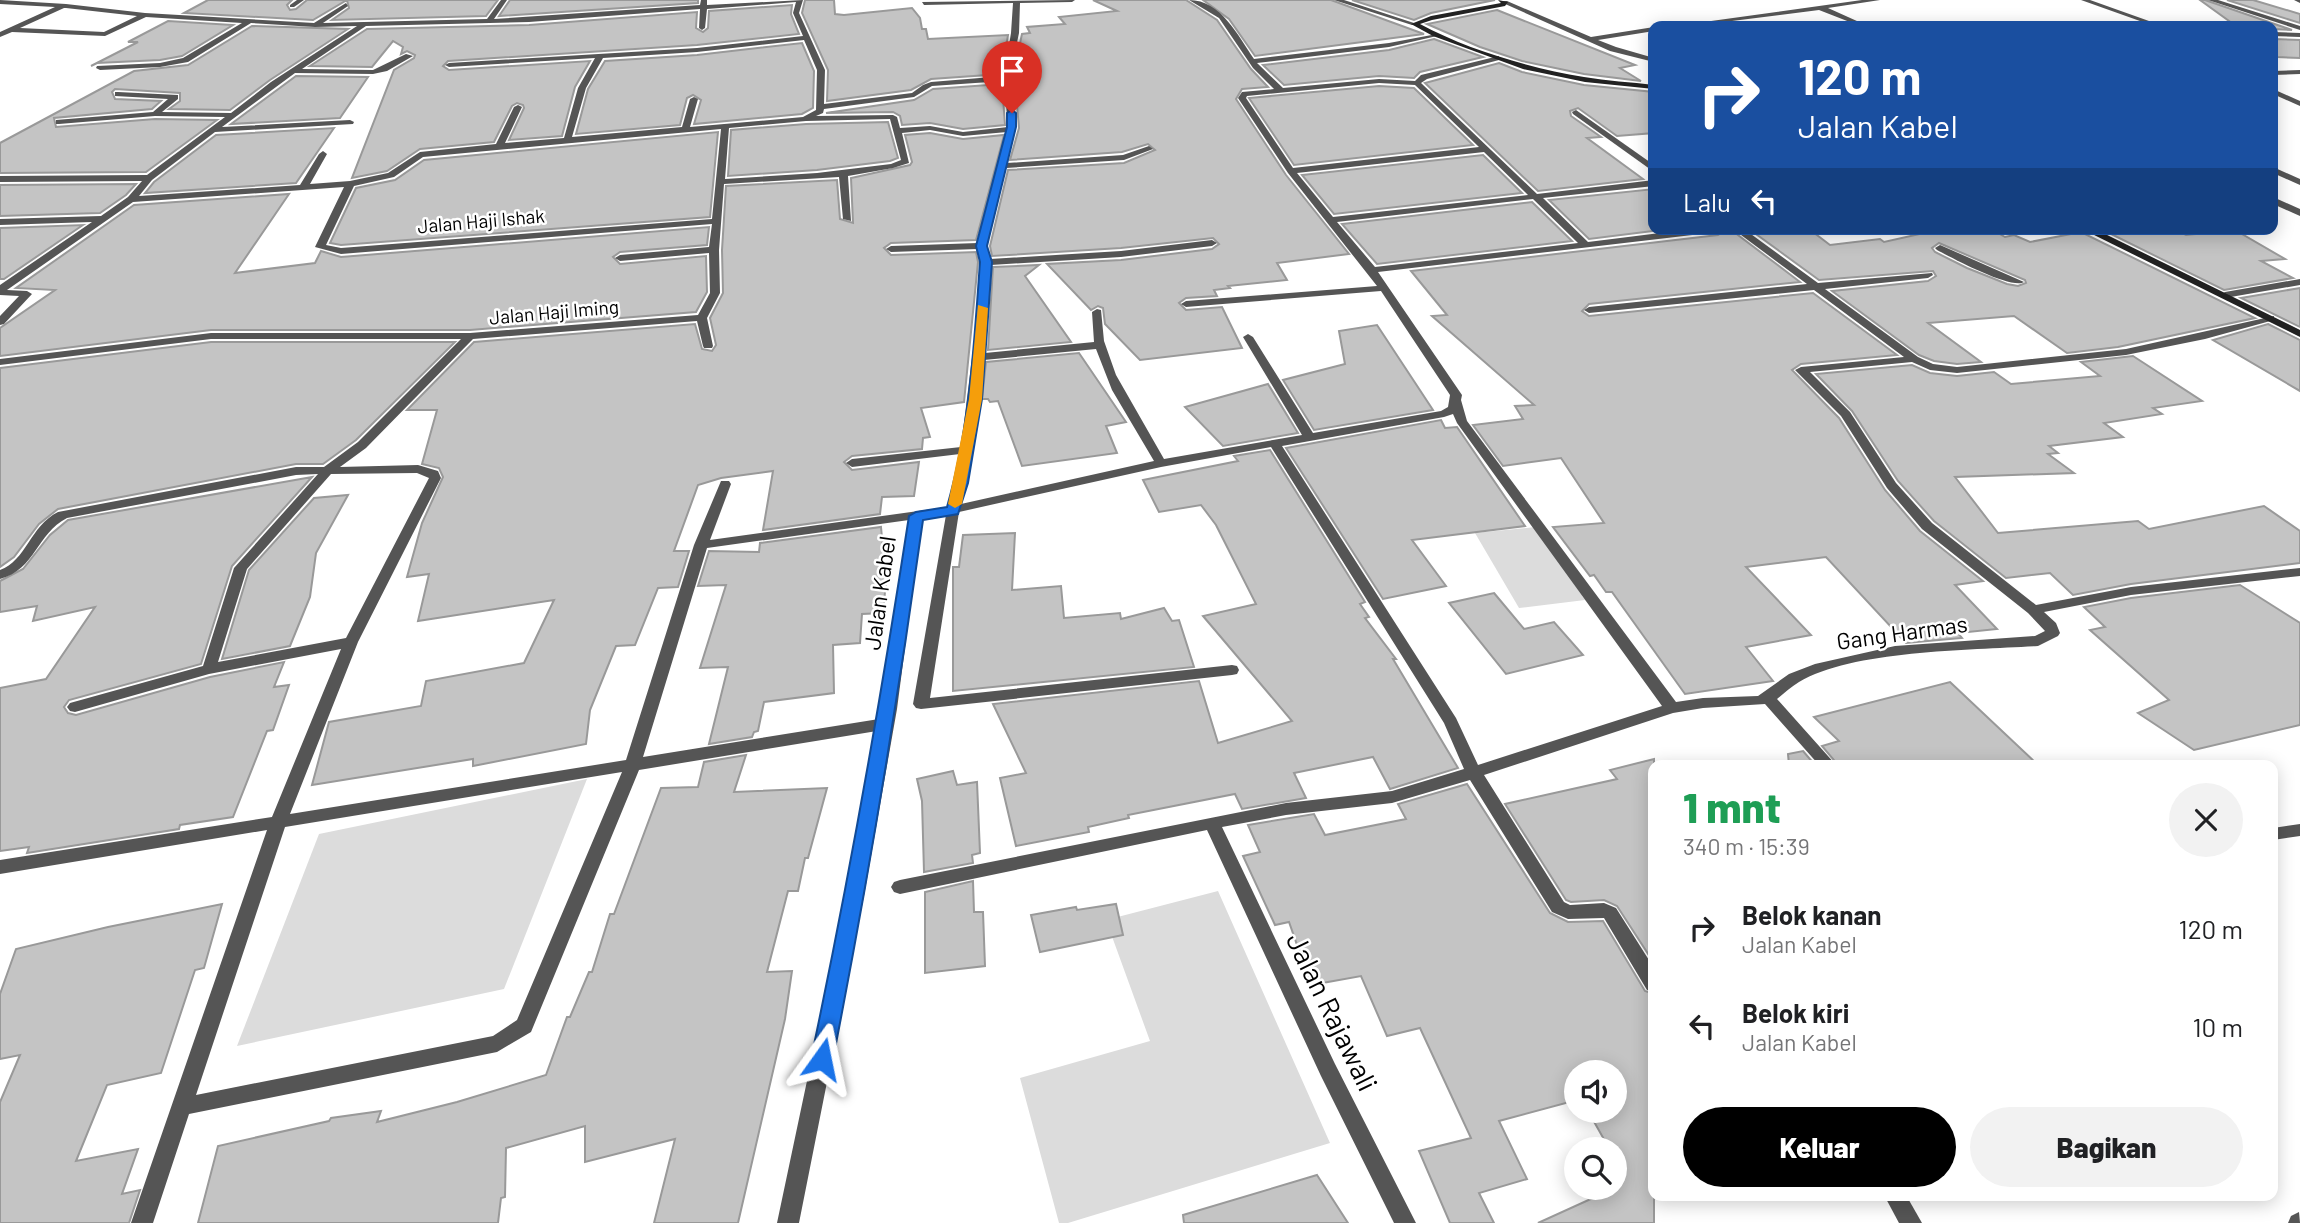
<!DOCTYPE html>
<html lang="id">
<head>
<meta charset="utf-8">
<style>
  body { margin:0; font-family:Barlow,sans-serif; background:#f2f2f2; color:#202124; height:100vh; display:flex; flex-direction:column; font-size:26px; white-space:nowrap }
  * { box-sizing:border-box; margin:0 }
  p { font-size:23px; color:#757577 }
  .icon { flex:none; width:38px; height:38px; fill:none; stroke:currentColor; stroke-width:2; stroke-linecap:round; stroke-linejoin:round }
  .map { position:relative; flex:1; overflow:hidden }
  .panel { position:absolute; left:1648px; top:760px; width:630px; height:441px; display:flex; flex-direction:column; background:#fff; border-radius:14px; box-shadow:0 4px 18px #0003 }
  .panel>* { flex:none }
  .guide { position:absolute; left:1648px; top:21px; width:630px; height:214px; border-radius:14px; box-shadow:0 4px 18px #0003; background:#1a4fa0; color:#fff; overflow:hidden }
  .controls { position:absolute; left:1564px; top:1060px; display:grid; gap:14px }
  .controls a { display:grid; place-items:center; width:63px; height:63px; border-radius:50%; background:#fff; box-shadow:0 4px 18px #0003; font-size:35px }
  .pin { position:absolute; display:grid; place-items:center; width:60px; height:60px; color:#fff; margin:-72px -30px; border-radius:50% 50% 50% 0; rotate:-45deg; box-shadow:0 0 7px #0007 }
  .pin .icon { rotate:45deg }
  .me { position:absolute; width:77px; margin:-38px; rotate:12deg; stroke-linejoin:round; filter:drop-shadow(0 0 5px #0008) }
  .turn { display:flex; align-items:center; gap:24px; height:147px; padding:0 35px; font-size:32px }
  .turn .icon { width:91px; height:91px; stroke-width:2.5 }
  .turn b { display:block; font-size:49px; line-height:60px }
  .then { display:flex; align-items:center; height:66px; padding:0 35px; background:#0003; gap:14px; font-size:26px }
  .round { display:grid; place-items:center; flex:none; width:74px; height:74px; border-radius:37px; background:#f2f2f2 }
  .overview { display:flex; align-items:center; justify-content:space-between; height:119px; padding:0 35px }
  h1 { font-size:42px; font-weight:800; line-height:52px; color:#1e9e55 }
  .action { display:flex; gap:14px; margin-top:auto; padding:14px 35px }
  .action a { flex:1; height:80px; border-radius:42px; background:#000; color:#fff; font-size:28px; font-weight:800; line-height:80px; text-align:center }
  .action a+a { background:#f2f2f2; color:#202124 }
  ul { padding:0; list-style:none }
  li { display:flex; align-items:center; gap:21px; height:98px; padding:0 35px }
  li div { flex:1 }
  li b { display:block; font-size:26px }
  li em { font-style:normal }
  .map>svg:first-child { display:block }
</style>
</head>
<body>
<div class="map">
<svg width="2300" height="1223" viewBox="0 0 2300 1223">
  <rect width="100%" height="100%" fill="#fff"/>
  <!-- green -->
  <g fill="#dcdcdc">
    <polygon points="1536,527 1585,600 1519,608 1475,533"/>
    <polygon points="587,779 504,989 237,1046 319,834"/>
    <polygon points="1218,891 1330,1143 1068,1223 1059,1223 1020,1078 1150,1041 1106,920"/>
  </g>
  <!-- building -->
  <g fill="#c4c4c4" stroke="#999" stroke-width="2" fill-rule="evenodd">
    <polygon points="208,0 292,0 287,5 290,10 296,9 307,0 498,0 486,16 332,20 349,8 347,0 313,20 184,13"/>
    <polygon points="510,0 698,0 698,3 499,16"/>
    <polygon points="805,0 834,0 835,14 844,15 912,8 920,18 922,29 926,29 928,39 1008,35 1002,74 931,79 911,90 827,101 828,70 802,13"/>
    <polygon points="1093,0 1186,0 1217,20 1251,69 1268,87 1242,89 1236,99 1286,175 1349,254 1277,263 1287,280 1228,286 1230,288 1214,290 1217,296 1186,298 1179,303 1186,310 1222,307 1242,348 1140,360 1105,324 1103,308 1098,306 1091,310 1047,264 1121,260 1212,249 1219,244 1213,238 1121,248 992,256 990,246 1008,170 1124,163 1155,150 1148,144 1122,152 1010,160 1019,128 1014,71 1022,34 1030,33 1027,27 1065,24 1059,17 1117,11"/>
    <polygon points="1203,0 1331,0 1424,34 1255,56 1229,19"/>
    <polygon points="1352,0 1495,0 1431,13 1414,20"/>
    <polygon points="2200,0 2205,0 2292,30 2273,29 2273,26 2236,26"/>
    <polygon points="2227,0 2253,0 2300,14 2300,23"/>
    <polygon points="792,5 791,14 799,34 697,45 448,61 443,66 449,70 590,61 575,87 562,136 509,140 524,108 523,105 517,103 512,106 494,142 420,149 387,171 352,178 394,70 414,58 415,55 407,51 401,54 403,47 393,41 372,67 310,66 367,29 529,25 697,12 696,28 703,32 708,28 709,11"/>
    <polygon points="1497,10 1635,65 1620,68 1641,81 1584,74 1522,61 1480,47 1427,24"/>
    <polygon points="168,21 233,25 182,56 160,60 97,63 91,66 138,42 128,42"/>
    <polygon points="252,26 348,29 270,80 230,110 169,109 180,101 180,93 115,89 112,92 115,99 161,101 152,109 54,118 56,127 155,119 217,120 146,172 0,173 0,143 134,71 188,65"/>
    <polygon points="1434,39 1483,57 1420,72 1414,78 1379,76 1284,85 1263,65 1389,50"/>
    <polygon points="2273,39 2300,40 2300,58 2277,57 2273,54"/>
    <polygon points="802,43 814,71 813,108 802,114 694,124 701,100 693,95 687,98 680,125 576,134 588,89 605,61 697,55"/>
    <polygon points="1499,63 1522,72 1584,85 1654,92 1654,133 1617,136 1578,108 1570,111 1571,116 1601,137 1587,138 1643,179 1538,191 1425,83"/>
    <polygon points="296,76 368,77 340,118 231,124"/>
    <polygon points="1002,84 1005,125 963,129 930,123 902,125 900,116 893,112 826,113 914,100 933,89"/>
    <polygon points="1379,86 1414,88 1473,145 1294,165 1249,98"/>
    <polygon points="888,122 898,158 890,161 817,170 728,176 731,130 806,124"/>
    <polygon points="334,128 296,183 145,193 154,182 216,135"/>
    <polygon points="718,132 710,217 341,245 330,243 356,188 395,180 424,160"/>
    <polygon points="930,133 963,139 1004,135 976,240 891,243 884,248 891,255 976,252 978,262 964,402 921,408 930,437 923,438 922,449 852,456 844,462 852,470 919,462 914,496 882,497 880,514 763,530 773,471 721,478 698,485 674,551 689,551 678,587 658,588 635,645 616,646 590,710 586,744 473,766 473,759 312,785 329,722 421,706 426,681 524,663 554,600 418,621 429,574 407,577 422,523 443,477 439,468 422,464 437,410 407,410 474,342 695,324 702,349 712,351 716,345 710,318 723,293 722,250 726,186 837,180 840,219 853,223 851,178 910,165 912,162 905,135"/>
    <polygon points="1483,155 1522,193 1334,214 1302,175"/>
    <polygon points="136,184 126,195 100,213 0,216 0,185"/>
    <polygon points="1654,189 1654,229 1669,229 1589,239 1549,200"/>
    <polygon points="289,194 235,273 315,263 321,251 341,257 709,227 707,245 620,252 613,257 620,264 706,256 707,292 696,312 470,330 211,330 0,356 0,328 55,290 16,288 134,205"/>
    <polygon points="1532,202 1572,241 1377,264 1342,224"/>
    <polygon points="83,225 4,279 0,279 0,228"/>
    <polygon points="1726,229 1730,229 1800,282 1589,304 1582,311 1589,316 1813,293 1897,355 1801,364 1792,370 1839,418 1885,490 1920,531 1983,581 1955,585 1997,629 1958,633 1962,638 1906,643 1826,557 1746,567 1811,635 1746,647 1773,681 1685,694 1612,592 1606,592 1594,575 1590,576 1553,527 1604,523 1561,458 1503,466 1473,425 1523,419 1515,406 1534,405 1432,316 1447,315 1411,271 1718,235"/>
    <path d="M1749,229H1809L1830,245L1880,239L1884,242L1942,229H1991L2005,237L2014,235L2030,242L2081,232L2255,318L2118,347L2067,353L2014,316L1928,323L1981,362L1957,364L1934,361L1919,355L1832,291L1928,281L1936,276L1933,271L1819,280ZM1939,243L2025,280L2026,283L2018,286L2007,284L1967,268L1935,252L1932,248Z"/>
    <polygon points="2101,229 2175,229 2186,235 2235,230 2285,259 2261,261 2293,278 2224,290"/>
    <polygon points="1039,265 1025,276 1071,342 988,350 993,267"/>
    <polygon points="2300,288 2300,327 2241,298"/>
    <polygon points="2268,324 2300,340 2300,391 2213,340"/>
    <polygon points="1377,325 1433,410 1314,430 1283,380 1345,364 1339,331"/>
    <polygon points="211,342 455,342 356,440 323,464 296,464 58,509 39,524 14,557 0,567 0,368"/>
    <polygon points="1079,353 1126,422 1106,426 1117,453 1022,466 998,401 990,402 988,399 982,399 986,362"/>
    <polygon points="2133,356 2202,401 2153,408 2162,414 2104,423 2123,437 2049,446 2058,453 2048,454 2074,473 1955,477 1998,533 2138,521 2149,529 2264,506 2300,531 2300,563 2131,584 2073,595 2050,573 2006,578 1934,521 1898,481 1852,411 1816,374 1912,365 1930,373 1957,376 1994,372 2011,384 2100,376 2081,362"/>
    <polygon points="1268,384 1298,433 1223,446 1185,407"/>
    <polygon points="1441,420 1445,428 1457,427 1525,526 1412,540 1446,586 1383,599 1286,448"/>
    <polygon points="1270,450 1365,602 1360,604 1369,617 1365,618 1396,659 1393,659 1458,768 1390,789 1373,757 1294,773 1306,798 1242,809 1235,794 1128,815 1129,818 1088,827 1089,832 1016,846 1000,778 1026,773 993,704 1199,681 1218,743 1292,721 1203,616 1256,604 1216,525 1201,505 1159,512 1143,480 1238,461 1234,456"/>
    <polygon points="312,477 232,566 201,664 69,700 64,707 68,713 76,715 210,677 284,662 274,687 289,685 273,730 267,731 233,817 180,825 179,829 27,853 29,847 0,851 0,688 46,679 95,607 33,621 37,606 0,612 0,581 23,569 50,535 68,520"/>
    <polygon points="348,495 316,553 310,597 290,646 222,659 249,570 314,498"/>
    <polygon points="881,527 886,581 883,613 862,614 860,643 833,645 834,693 764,702 758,731 754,732 752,737 709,744 728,667 700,668 726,585 698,586 709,551 759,552 760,543"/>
    <polygon points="1015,533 1012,590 1061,586 1064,618 1120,613 1121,619 1164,608 1172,621 1179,620 1194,667 953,691 953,567 959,567 963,535"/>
    <polygon points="2240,585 2300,623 2300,725 2194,750 2138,713 2169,700 2090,630 2105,627 2084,607 2131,598"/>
    <polygon points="1494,593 1524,629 1554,622 1583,655 1506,674 1449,603"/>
    <polygon points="1950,682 2038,765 1838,765 1822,746 1839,741 1814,717"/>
    <polygon points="1803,751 1815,765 1789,765 1788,754"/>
    <polygon points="746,755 734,792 827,788 808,858 805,858 798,891 788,891 767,972 792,971 785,1019 738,1223 654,1223 675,1139 585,1162 585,1126 506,1148 505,1197 501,1198 498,1223 198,1223 218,1146 329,1121 331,1118 381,1111 377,1122 457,1102 546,1075 567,1017 570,1017 589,972 592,972 610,914 614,914 661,788 698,787 704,762"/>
    <polygon points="1654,759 1654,963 1617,906 1604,900 1571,902 1566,900 1505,804 1617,779 1610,770"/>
    <polygon points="953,771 957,785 977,782 980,853 972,855 973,863 924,872 922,801 917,779"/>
    <polygon points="1467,784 1550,913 1568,922 1603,921 1645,991 1654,994 1654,1223 1538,1223 1615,1188 1615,1150 1610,1150 1588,1111 1615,1111 1615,1073 1577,1073 1577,1100 1499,1121 1527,1179 1479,1193 1494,1223 1450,1223 1419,1151 1471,1138 1420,1028 1387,1036 1361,976 1311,985 1289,922 1275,925 1243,856 1260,852 1248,825 1314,814 1325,835 1406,819 1398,804"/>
    <polygon points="973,881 974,912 983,912 985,966 925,973 925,892"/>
    <polygon points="222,904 204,968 195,970 161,1073 107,1085 76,1161 138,1149 122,1194 140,1190 129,1223 0,1223 0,1102 20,1055 0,1059 0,994 16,949 108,927"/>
    <polygon points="1116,904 1123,935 1040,952 1031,915 1076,907 1077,910"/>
    <polygon points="1317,1175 1348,1223 1184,1223 1183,1215"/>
  </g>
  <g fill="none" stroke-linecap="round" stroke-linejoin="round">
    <!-- street -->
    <g fill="#555" fill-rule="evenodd">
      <path d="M0,0L66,4L145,13L314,23L346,3L348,6L323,23L487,19L501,0H507L494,19L700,5L701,0H707V5L803,0L799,13L825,70L824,104L912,93L923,85L931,82L1004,76L1011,33L1013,3L924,5L922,2L1075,0L1072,2L1020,3L1019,33L1011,71L1016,127L1007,163L1123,155L1149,146L1153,149L1124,160L1006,168L987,246L990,259L1121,251L1212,240L1217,243L1212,246L1121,257L991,265L985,353L1094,342L1092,312L1097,309L1101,310L1104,341L1116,375L1164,459L1302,435L1243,337L1248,334L1253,337L1313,433L1441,411L1448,407L1450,395L1381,291L1186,307L1181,304L1186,301L1377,286L1288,173L1238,98L1242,92L1274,89L1253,68L1219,18L1189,0C1221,0 1238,36 1254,59L1389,43L1437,34V36L1389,47L1257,63L1283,88L1379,79L1415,81L1421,75L1499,56V60L1427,79L1421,83L1537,194L1654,180V186L1543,198L1588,242L1692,229H1723L1718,232L1378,272L1462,395L1461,400L1467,421L1676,702L1703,698L1758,696L1789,674L1815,664L1895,646L2035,636L2045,631L2028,613L1922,529L1887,488L1841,416L1795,370L1801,367L1904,357L1814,290L1589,313L1584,310L1589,307L1807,284L1733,229H1744L1818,283L1932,273L1933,275L1928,278L1825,289L1918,357L1933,364L1957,367L2126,349L2274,316V320L2205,339L2126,355L1957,373L1930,370L1912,362L1810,372L1850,412L1896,483L1932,523L2036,605L2131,587L2300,568V576L2131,595L2044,612L2056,623L2060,633L2058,636L2038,646C1974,650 1852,650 1799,682C1791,687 1784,693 1777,699L1836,765H1819L1765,704L1703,708L1673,713L1484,775L1564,902L1570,905L1604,903L1616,908L1654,968V992L1647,990L1604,918L1568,919L1552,912L1470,780L1392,803L1286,815L1222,827L1335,1064L1416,1223H1394L1321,1076L1207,830L900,894L894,892L891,887L894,882L900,880L1286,803L1392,791L1464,769L1444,723L1271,447L1161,467L959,512L930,698L1232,665L1237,666L1239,670L1237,674L1232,675L921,709L916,708L913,704L946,515L922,518L897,709L864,896L799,1223H777L846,896L877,731L639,770L531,1032L497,1052L189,1114L153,1223H131L267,830L0,874V860L272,817L341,649L209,674L75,712L70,711L67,707L70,703L203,666L234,568L318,474L296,475L67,518C36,534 36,569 0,579V570C26,561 30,526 58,512L296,467H324L358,442L461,339H211L0,365V359L211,333H470L698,315L710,293L709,253L620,261L615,258L620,255L709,247L712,224L341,254L315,247L344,187L133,202L7,290L27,291L32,294L4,324L0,325V316L19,296L0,295V285L92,222L0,225V219L101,216L128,197L142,181L0,182V176L147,175L225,117L155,116L59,124H56V120L153,112L168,99L115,96V92H118L178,95V99L162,112L231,113L271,82L357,26L315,27L251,23L188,62L160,67L100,70L96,68L97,66L160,63L183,58L242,23L146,17L105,36L12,32L0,37V32L55,7L0,4ZM796,2L793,13L803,36L697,48L449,63L445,65L449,67L595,58L578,88L564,138L505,143L522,107L518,105L514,107L496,144L420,152L388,173L350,181L310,184L327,154L323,151L319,154L300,185L139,196L152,180L215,132L353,124L354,122L350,120L222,127L295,73L373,74L387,71L413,56L406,54L373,70L302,69L366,26L529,22L700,9L699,28L702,30L705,28L707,9ZM64,8H66L137,16L104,32L20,28ZM804,40L817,70L816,110L803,117L690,127L698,99L694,97L690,99L682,127L572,137L586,88L603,58L697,52ZM1004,81L1008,127L963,132L930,126L900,128L897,117L893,115L816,116L823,113L824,109L914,97L932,86ZM1379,83L1415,85L1479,147L1293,168L1246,98L1247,96ZM890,119L901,160L891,164L817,173L725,179L729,128L806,121ZM721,129L712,219L341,248L326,245L354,186L394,177L423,157ZM930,130L963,136L1007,132L978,243L891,246L886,249L891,252L978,249L981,262L976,325L961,447L852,459L846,463L852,467L960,454L947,507L710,540L731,484L729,481H721L694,545L626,760L290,814L358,642L441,478L438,471L418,465L340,467L366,448L473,339L697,321L703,346L704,348H712L713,346L707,318L720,293L719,250L724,184L839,177L843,219L851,221L848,176L893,168L909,163L902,133ZM1484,152L1528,195L1333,217L1297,173ZM1533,199L1578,243L1375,267L1337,222ZM1096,349L1112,390L1154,461L961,504L973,450L984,360ZM1453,414L1457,423L1662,706L1478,765L1456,718L1282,446L1444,417ZM417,473L429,478L346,638L218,662L247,569L331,474ZM909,520L879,719L643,757L707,548ZM622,772L517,1020L493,1036L196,1095L285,827Z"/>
      <polygon points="297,0 304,0 294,7 290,7 290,5"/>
      <polygon points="1334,0 1344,0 1417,24 1412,25"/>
      <polygon points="1862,0 1880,0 1828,8 1868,26 1860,26 1819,10 1692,26 1675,26"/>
      <polygon points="2081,0 2090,0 2163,26 2154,26"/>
      <polygon points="2208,0 2218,0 2300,26 2300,30"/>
      <polygon points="2294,0 2300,0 2300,3"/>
      <polygon points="1503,1 1507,1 1591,37 1654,27 1654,31 1598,40 1616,47 1654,58 1654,62 1610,51 1503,3"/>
      <polygon points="2040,24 2106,24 2109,26 2037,26"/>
      <polygon points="2273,32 2300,33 2300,37 2273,36"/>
      <polygon points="2300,70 2300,74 2273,75 2273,71"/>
      <polygon points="2273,89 2300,101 2300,106 2273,94"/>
      <polygon points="1576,110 1654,165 1654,172 1573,114 1572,112"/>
      <polygon points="2273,167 2300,179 2300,185 2273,173"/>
      <polygon points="2273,197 2300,209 2300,216 2273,204"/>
      <path d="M1940,245L2024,282C2012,290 1952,258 1937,250L1935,248Z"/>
      <polygon points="2300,279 2300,285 2225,298 2220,295 2225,292"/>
      <polygon points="2300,824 2300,836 2273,840 2273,828"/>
      <polygon points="1884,1195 1906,1195 1922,1223 1899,1223"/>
      <polygon points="2299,1212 2300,1223 2288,1223 2291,1216"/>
    </g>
    <!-- secondary -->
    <g fill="#222" fill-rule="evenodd">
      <path d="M1498,0L1508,2L1505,6L1432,20L1420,24C1468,50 1530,68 1584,77C1607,81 1631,82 1654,85V89L1585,82L1523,69L1433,36L1411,24L1431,16L1501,3Z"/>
      <polygon points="2082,229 2095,229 2300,330 2300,337"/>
    </g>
  </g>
  <!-- route -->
  <path fill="#1a73e8" stroke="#114b97" stroke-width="2" d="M1012,110L1016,113V127L987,246L992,262L982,399L968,483L958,514L923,520C898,701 868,880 833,1059L830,1066L822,1069L814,1066L811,1059C849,879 881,699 909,516L916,512L947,507C970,427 974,344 980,262L976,246L1007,127V113Z"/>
  <!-- slow -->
  <polygon fill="#f59e0b" points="978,305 988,308 982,399 962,504 955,508 948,504 969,399"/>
  <g text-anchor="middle" stroke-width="5" stroke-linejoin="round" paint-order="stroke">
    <!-- far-street labels -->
    <g font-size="19" fill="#000" stroke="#fff">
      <text transform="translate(481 221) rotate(-5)" y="7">Jalan Haji Ishak</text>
      <text transform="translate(554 312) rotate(-5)" y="7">Jalan Haji Iming</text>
    </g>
    <!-- street labels -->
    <g font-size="23" fill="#000" stroke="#fff">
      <text transform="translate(880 593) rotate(-82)" y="8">Jalan Kabel</text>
      <text transform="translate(1902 633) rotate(-8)" y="8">Gang Harmas</text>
    </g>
    <!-- near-street labels -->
    <g font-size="28" fill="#000" stroke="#fff">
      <text transform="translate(1332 1012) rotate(64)" y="10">Jalan Rajawali</text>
    </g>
  </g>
</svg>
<div class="controls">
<a><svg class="icon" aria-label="sound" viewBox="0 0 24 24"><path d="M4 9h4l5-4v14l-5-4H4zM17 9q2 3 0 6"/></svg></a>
<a><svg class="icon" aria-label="search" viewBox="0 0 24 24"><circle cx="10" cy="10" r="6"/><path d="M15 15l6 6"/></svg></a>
</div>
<div class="pin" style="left:1012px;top:113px;background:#d93025"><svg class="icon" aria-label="arrive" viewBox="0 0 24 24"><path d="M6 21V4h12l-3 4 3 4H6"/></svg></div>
<svg class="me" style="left:822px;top:1059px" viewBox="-20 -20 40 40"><path d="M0-17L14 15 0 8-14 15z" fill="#1a73e8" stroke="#fff" stroke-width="4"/></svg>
<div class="guide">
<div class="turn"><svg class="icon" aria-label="right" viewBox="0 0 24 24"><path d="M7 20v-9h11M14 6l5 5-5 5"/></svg><div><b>120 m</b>Jalan Kabel</div></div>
<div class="then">Lalu<svg class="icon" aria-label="left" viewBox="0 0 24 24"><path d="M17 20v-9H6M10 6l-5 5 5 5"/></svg></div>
</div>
<section class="panel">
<div class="overview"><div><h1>1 mnt</h1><p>340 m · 15:39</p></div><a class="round"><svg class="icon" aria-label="close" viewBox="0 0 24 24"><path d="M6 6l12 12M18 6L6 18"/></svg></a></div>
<ul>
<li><svg class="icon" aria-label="right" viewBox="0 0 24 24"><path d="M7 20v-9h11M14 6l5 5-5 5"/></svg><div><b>Belok kanan</b><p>Jalan Kabel</p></div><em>120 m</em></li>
<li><svg class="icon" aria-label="left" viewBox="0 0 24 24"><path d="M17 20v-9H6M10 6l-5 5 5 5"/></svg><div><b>Belok kiri</b><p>Jalan Kabel</p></div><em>10 m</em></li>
</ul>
<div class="action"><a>Keluar</a><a>Bagikan</a></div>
</section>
</div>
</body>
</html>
